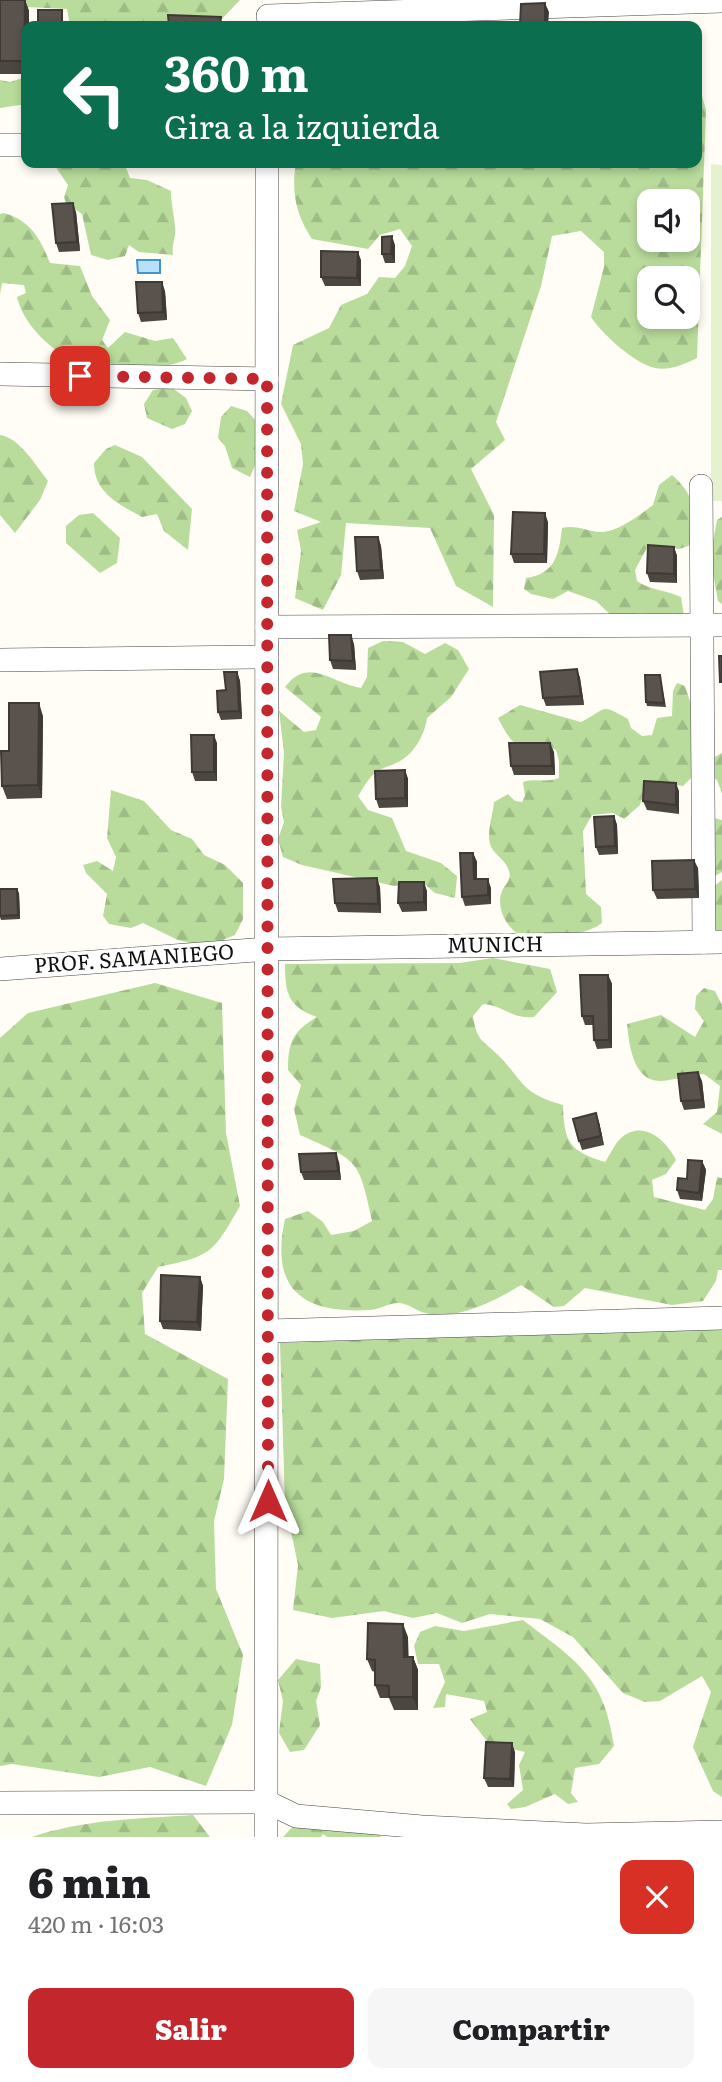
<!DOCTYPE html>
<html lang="es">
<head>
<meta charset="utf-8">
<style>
  body { margin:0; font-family:Literata,serif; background:#f6f6f6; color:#202124; height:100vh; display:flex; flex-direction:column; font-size:26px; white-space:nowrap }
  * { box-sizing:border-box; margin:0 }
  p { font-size:23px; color:#757577 }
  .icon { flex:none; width:38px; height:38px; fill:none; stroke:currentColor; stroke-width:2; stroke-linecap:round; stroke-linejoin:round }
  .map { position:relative; height:1837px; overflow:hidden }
  .drawer { display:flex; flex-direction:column; background:#fff; flex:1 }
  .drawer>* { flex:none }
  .hud { position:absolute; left:21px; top:21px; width:681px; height:147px; border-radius:14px; box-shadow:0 4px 10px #0003; background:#0b6e4f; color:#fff; overflow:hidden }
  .fabs { position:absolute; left:637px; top:189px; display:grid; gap:14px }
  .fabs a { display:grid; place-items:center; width:63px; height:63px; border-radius:14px; background:#fff; box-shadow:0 4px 10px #0003; font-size:35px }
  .pin { position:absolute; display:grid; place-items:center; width:60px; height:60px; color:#fff; margin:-30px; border-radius:14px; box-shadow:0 4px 10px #0006 }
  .me { position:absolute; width:77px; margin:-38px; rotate:0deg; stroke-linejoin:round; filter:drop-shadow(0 0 5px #0008) }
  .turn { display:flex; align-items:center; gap:24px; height:147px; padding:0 28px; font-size:32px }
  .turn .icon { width:91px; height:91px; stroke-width:2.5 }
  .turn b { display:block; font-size:49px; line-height:60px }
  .round { display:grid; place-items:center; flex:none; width:74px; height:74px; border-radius:14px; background:#f6f6f6 }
  .headline { display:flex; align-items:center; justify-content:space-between; height:119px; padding:0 28px }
  h1 { font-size:42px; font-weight:800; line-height:52px }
  .primary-button { display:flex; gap:14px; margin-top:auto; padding:14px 28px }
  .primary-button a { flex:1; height:80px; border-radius:14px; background:#c4262e; color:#fff; font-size:28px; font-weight:800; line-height:80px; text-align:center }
  .primary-button a+a { background:#f6f6f6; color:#202124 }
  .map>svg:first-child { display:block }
</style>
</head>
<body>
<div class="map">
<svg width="722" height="1837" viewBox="0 0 722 1837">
  <defs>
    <pattern id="forest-firs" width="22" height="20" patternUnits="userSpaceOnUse" patternTransform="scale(1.75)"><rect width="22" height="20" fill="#b9dc9c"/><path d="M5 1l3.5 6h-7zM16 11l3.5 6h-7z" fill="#9ebc85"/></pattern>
    <pattern id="water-ripples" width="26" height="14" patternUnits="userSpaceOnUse" patternTransform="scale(1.75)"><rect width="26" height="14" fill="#b9e0f7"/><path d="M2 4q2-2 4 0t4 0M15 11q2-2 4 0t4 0" fill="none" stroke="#9ebfd3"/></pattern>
  </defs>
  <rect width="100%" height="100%" fill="#fffdf5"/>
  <!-- forest -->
  <g fill="url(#forest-firs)" fill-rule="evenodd">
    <polygon points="0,0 240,0 218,23 173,18 169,26 70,26 67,9 5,6"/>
    <polygon points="26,77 26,104 0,108 0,80 10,82"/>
    <path d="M697,94L702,96L706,110L697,358C685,364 669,371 655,368C635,364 602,334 591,317L604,267V252L581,231L552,236L541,286L496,422L505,440L471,469L494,515L493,607L456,586L430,528L346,523L341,575L323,610L295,598L301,551L297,530L321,522L294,511L303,464L301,444L281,404L293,345L329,328L341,305L367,294L379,277L395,278L405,266L412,246L400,229L380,235L368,249L312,239C296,215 291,192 296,163H696ZM649,201H688V240H649ZM649,278H688V317H649Z"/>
    <path d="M60,163H124L130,178L147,180L171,191C171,204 174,214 175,226C177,236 171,244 173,255L139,252L129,245L125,256L108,260L91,255L82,214L66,203L64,197L68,185L55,166Z"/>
    <path d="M4,213C31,221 40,238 50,263L80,266L92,296L110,320L102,340L108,348L125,332L155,341L173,338L187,359C162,372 116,366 88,359L79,365C53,351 24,327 17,297L26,293L24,285L2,283L0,294V214Z"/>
    <polygon points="171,387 186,398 192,411 185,424 172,429 147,418 144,404 153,390"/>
    <polygon points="231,406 247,411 259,424 256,463 250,477 232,468 225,446 218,438 221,417"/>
    <path d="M0,435C20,438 36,466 48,481L40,500L15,533L0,515Z"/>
    <path d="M115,445L142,457L192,509L188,550L164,531L157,514L142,517C118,504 94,492 94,463L106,449Z"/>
    <path d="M672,475C697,497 694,512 694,544L679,549L649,544L635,570L637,581C649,590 666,590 681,597L684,616L638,613L617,621L596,601L568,591L553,599L531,594L524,589L526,578C555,574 559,555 562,528C576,524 588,532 602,532C618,532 641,514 653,505L659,485Z"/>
    <polygon points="93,513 120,538 117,563 100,573 66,543 66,526 79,515"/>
    <polygon points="722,517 722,604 718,601 710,557 717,520"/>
    <path d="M383,641L403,642L425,654L445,643L458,650L469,669L451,697L427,718C425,735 413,756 396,763C387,767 378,769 371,777C366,782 362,790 358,796L368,810L392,818L406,851L441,863L457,876L455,898L435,893L422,882L394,886L302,865L283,857L278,839L284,822L281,807L284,753L279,711L304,732L316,730L321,717L285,687C309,656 330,683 361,688L367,677L368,648Z"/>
    <path d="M677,683L685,686L697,723L692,777L683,786L661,783L646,785L640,805L624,819L613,813L592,815L583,831L586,894L601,907L602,923C579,940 545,934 518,934C505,925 496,907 502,891C505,884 512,880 509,871C506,861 499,858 493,850C484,838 493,816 494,802L508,794L515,801L522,802L525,796L523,782C536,778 546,783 559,778V761L556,750C521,737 520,762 498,718L520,705L581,722C608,709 598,702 628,719L631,728L642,736L652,735L657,718L672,716L673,691Z"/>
    <polygon points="722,753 722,793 717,780 712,777 711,759"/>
    <polygon points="111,790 144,801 171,830 192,839 204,855 225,865 243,883 243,919 235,935 206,947 178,940 143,923 131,928 109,924 103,916 107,894 86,873 83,865 97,861 113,871 116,857 107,838"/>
    <polygon points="714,818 722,820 722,872 715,876 709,871"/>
    <polygon points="722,880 722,937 714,933 713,887"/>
    <path d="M493,958L550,969L557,992L534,1017C511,1019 505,1006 483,1004L473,1016C477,1042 482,1039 499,1056C525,1083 521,1093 563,1105C564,1142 569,1151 605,1162C610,1155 615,1143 621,1138C643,1119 666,1140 676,1160L666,1174L652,1180L654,1197L705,1210L713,1199L717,1177L722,1178V1270H718L716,1281L703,1301L672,1305L585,1288L564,1306L554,1307L521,1285C495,1301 457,1321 425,1313C417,1311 409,1304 400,1303C390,1302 379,1310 369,1310C301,1314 270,1288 285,1219L308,1211L323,1222L331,1235L354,1231L372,1221C359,1158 358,1161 300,1135L294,1109L301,1085L288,1070C288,1042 293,1031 317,1017C288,1007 285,993 285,964L459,963Z"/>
    <path d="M155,983L222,1003L226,1133L240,1206C213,1253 212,1256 158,1267L142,1293L145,1334L228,1379L224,1479L214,1521L216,1589L243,1655L232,1725L206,1786L150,1767L99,1777L12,1764L0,1766V1038L28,1013Z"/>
    <path d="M704,988L715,991L722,1005V1134L703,1124L717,1112L720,1086L704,1074C692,1075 669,1081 660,1081C633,1081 629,1044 627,1024L661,1015L695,1037L704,1021L695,1009L696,996Z"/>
    <polygon points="722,1327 722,1797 713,1791 693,1747 711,1692 702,1676 660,1701 645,1702 623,1693 573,1637 540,1619 490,1614 462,1623 437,1613 413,1618 384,1611 332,1618 293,1610 298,1565 285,1502 280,1343"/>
    <path d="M523,1620C575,1660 604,1675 614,1746L599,1764L575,1768L571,1793L578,1802L568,1804L555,1794L525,1807L511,1809L507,1804L523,1790L519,1765L525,1752L489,1744L470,1719L487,1712L484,1701L446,1694L445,1707L433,1708L445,1682L439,1664H418L414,1646L420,1632L435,1626L464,1631Z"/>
    <polygon points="296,1659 320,1664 321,1687 316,1701 320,1725 304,1750 290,1752 279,1733 283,1701 278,1680"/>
    <path d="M193,1815L210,1837H32C85,1819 138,1819 193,1815Z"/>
    <polygon points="297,1822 377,1832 381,1837 327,1837 323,1834 321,1837 283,1837"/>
  </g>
  <!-- pitch -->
  <polygon fill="#e6f2cf" points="711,164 722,165 722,501 711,501"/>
  <!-- water -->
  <polygon fill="url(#water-ripples)" stroke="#3f96cf" stroke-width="2" points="137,260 160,260 160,273 138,273"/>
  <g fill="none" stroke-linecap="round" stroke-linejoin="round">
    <defs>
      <g id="minor">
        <polyline points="268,16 722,1"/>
        <polyline points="0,145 26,145"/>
        <polyline points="0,374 267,379"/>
        <polyline points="701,486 704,942"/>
        <polyline points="267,627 722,625"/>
        <polyline points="0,660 267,657"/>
        <polyline points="0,969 268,949 722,942"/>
        <polyline points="269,1331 722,1318"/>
        <polyline points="0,1803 267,1802 296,1816 422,1827 586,1835 722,1832"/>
        <polyline points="266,1837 267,163"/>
      </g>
    </defs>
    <!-- minor casing -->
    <use href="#minor" stroke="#444" stroke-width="24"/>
    <!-- minor -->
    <use href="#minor" stroke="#fff" stroke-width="23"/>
  </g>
  <!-- wall -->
  <g fill="#4d4742">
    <polygon points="0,0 25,0 29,11 29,26 26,26 26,74 0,74"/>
    <polygon points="76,212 80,251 59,252 56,243"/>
    <polygon points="395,245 395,263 385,263 382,254"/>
    <polygon points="361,260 361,286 325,286 321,277"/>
    <polygon points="165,291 167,320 141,322 138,313"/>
    <polygon points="548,522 547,563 514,563 511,554"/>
    <polygon points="378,537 381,546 384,579 360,580 357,571"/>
    <polygon points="674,547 677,556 677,583 650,582 647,573"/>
    <polygon points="354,644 356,670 333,669 330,660"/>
    <polygon points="577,669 580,678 584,705 546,706 543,698"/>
    <polygon points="237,672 240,681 242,719 221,720 218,712 226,690"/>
    <polygon points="660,675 666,707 647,706 646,702"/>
    <polygon points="43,716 42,798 7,799 2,786"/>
    <polygon points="217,743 217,781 195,781 192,772"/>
    <polygon points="554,752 555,775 514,775 511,766"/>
    <polygon points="405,770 408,779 408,807 379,808 376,799"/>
    <polygon points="679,791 679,814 647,810 643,801"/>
    <polygon points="614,816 617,825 618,854 599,855 596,847"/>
    <polygon points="473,853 477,862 477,879 491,888 491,904 465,906 462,897"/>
    <polygon points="698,868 699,898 657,899 653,890"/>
    <polygon points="380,887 381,913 338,912 335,903"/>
    <polygon points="0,889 19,893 20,919 1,920 0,917"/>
    <polygon points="427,891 427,911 402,912 398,903"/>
    <polygon points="608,975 612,984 612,1048 597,1049 594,1040 593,1025 585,1025 582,1016"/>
    <polygon points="702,1081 705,1108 684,1110 681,1101"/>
    <polygon points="599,1122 604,1145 582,1150 579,1141"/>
    <polygon points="702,1161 706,1170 702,1201 680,1199 677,1190"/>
    <polygon points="339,1162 341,1180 304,1180 301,1172"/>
    <polygon points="200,1277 203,1286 201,1331 163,1329 160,1321"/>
    <polygon points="408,1637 408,1657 413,1657 418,1670 418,1710 394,1710 389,1698 380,1698 375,1685 375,1672 372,1671 367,1659"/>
    <polygon points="515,1752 514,1787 488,1787 484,1778"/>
  </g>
  <!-- shaded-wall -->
  <g fill="#3f3936">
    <polygon points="25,0 29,11 29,26 26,26 26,67 24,61"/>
    <polygon points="545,3 549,12 548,26 545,26"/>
    <polygon points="73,203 76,212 80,251 77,242"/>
    <polygon points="392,236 395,245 395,263 391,254"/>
    <polygon points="358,252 361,260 361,286 357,278"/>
    <polygon points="162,282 165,291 167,320 163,312"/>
    <polygon points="545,513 548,522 547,563 544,554"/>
    <polygon points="378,537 381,546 384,579 381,570"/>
    <polygon points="674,547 677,556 677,583 674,574"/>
    <polygon points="351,635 354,644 356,670 353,661"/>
    <polygon points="577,669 580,678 584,705 581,696"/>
    <polygon points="237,672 240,681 242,719 239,711"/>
    <polygon points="39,703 43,716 42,798 38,785"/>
    <polygon points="214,735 217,743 217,781 214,772"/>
    <polygon points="550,743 554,752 555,775 552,766"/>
    <polygon points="405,770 408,779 408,807 405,798"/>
    <polygon points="676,783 679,791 679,814 676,805"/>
    <polygon points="614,816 617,825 618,854 615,846"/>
    <polygon points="473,853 477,862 477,888 474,879"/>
    <polygon points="694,860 698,868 699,898 695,889"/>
    <polygon points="377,878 380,887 381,913 378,904"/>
    <polygon points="488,879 491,888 491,904 488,895"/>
    <polygon points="424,882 427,891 427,911 424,902"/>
    <polygon points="17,889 19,893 20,919 18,915"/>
    <polygon points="608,975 612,984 612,1048 609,1040"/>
    <polygon points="698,1072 702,1081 705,1108 702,1100"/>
    <polygon points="596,1113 599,1122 604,1145 601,1136"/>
    <polygon points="336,1153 339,1162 341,1180 338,1171"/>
    <polygon points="702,1161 706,1170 702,1201 699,1193"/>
    <polygon points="200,1277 203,1286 201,1331 197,1322"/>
    <polygon points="403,1624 408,1637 409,1670 404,1657"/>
    <polygon points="413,1657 418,1670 418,1710 413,1697"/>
    <polygon points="512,1743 515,1752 514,1787 510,1779"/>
  </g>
  <!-- building -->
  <g fill="#5a524d" stroke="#3f3936" stroke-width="2">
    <polygon points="0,0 25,0 24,61 0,61"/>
    <polygon points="545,3 545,26 520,26 521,4"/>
    <rect x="38" y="10" width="24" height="14"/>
    <polygon points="168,15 221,17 220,26 169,26"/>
    <polygon points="580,23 605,25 605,26 580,26"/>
    <polygon points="38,25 71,26 38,26"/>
    <polygon points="73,203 77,242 56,243 52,204"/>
    <polygon points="392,236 391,254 382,254 382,237"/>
    <polygon points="321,251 358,252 357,278 321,277"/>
    <polygon points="136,282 162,282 163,312 138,313"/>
    <polygon points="513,512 545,513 544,554 511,554"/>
    <polygon points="355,537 378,537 381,570 357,571"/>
    <polygon points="648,545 674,547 674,574 647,573"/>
    <polygon points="329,635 351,635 353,661 330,660"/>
    <polygon points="719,656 722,656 722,682 720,682"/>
    <polygon points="577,669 581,696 543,698 540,672"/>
    <polygon points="224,672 237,672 239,711 218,712 217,691 226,690"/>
    <polygon points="645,675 660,675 664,703 646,702"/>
    <polygon points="9,703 39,703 38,785 2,786 1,751 9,751"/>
    <polygon points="191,735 214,735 214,772 192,772"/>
    <polygon points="509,743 550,743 552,766 511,766"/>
    <polygon points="405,770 405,798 376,799 375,771"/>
    <polygon points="644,781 676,783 676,805 643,801"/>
    <polygon points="614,816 615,846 596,847 594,817"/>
    <polygon points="460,853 473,853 474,879 488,879 488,895 462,897"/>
    <polygon points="694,860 695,889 653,890 652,861"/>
    <polygon points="377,878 378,904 335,903 333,879"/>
    <polygon points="399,882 424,882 424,902 398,903"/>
    <polygon points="0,889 17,889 18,915 0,916"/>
    <polygon points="580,975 608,975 609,1040 594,1040 593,1016 582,1016"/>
    <polygon points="698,1072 702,1100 681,1101 678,1074"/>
    <polygon points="596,1113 601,1136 579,1141 573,1119"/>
    <polygon points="336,1153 338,1171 301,1172 299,1154"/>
    <polygon points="688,1160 702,1161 699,1193 677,1190 678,1178 687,1179"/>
    <polygon points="161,1275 200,1277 197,1322 160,1321"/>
    <polygon points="368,1623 403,1624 404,1657 413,1657 413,1697 389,1697 389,1686 375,1685 375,1660 367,1659"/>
    <polygon points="486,1742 512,1743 510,1779 484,1778"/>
  </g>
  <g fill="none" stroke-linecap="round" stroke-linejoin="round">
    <!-- route -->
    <polyline stroke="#c4262e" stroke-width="12" stroke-dasharray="0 21.6" points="80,376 267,379 268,1501"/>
  </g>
  <g text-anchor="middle" stroke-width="7" stroke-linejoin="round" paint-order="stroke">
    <!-- street labels -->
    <g font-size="21" fill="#111" stroke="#fff">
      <text transform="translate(495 945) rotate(-1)" y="7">MUNICH</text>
      <text transform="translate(134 959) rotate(-4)" y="7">PROF. SAMANIEGO</text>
    </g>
  </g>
</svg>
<div class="fabs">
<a><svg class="icon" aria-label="sound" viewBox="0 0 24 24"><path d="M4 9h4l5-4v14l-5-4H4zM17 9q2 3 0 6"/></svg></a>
<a><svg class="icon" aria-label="search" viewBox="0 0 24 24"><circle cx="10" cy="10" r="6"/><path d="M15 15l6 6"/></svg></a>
</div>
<div class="pin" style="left:80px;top:376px;background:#d93025"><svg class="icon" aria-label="arrive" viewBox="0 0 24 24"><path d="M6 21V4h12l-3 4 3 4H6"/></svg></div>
<svg class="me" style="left:268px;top:1501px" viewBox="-20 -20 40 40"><path d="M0-17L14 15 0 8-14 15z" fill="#c4262e" stroke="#fff" stroke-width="4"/></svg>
<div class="hud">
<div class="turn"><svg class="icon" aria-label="left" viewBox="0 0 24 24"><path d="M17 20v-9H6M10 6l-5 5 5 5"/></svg><div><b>360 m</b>Gira a la izquierda</div></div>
</div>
</div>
<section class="drawer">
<div class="headline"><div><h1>6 min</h1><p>420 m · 16:03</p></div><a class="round" style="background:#d93025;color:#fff"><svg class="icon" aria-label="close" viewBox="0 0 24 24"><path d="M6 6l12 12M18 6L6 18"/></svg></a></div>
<div class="primary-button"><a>Salir</a><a>Compartir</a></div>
</section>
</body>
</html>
